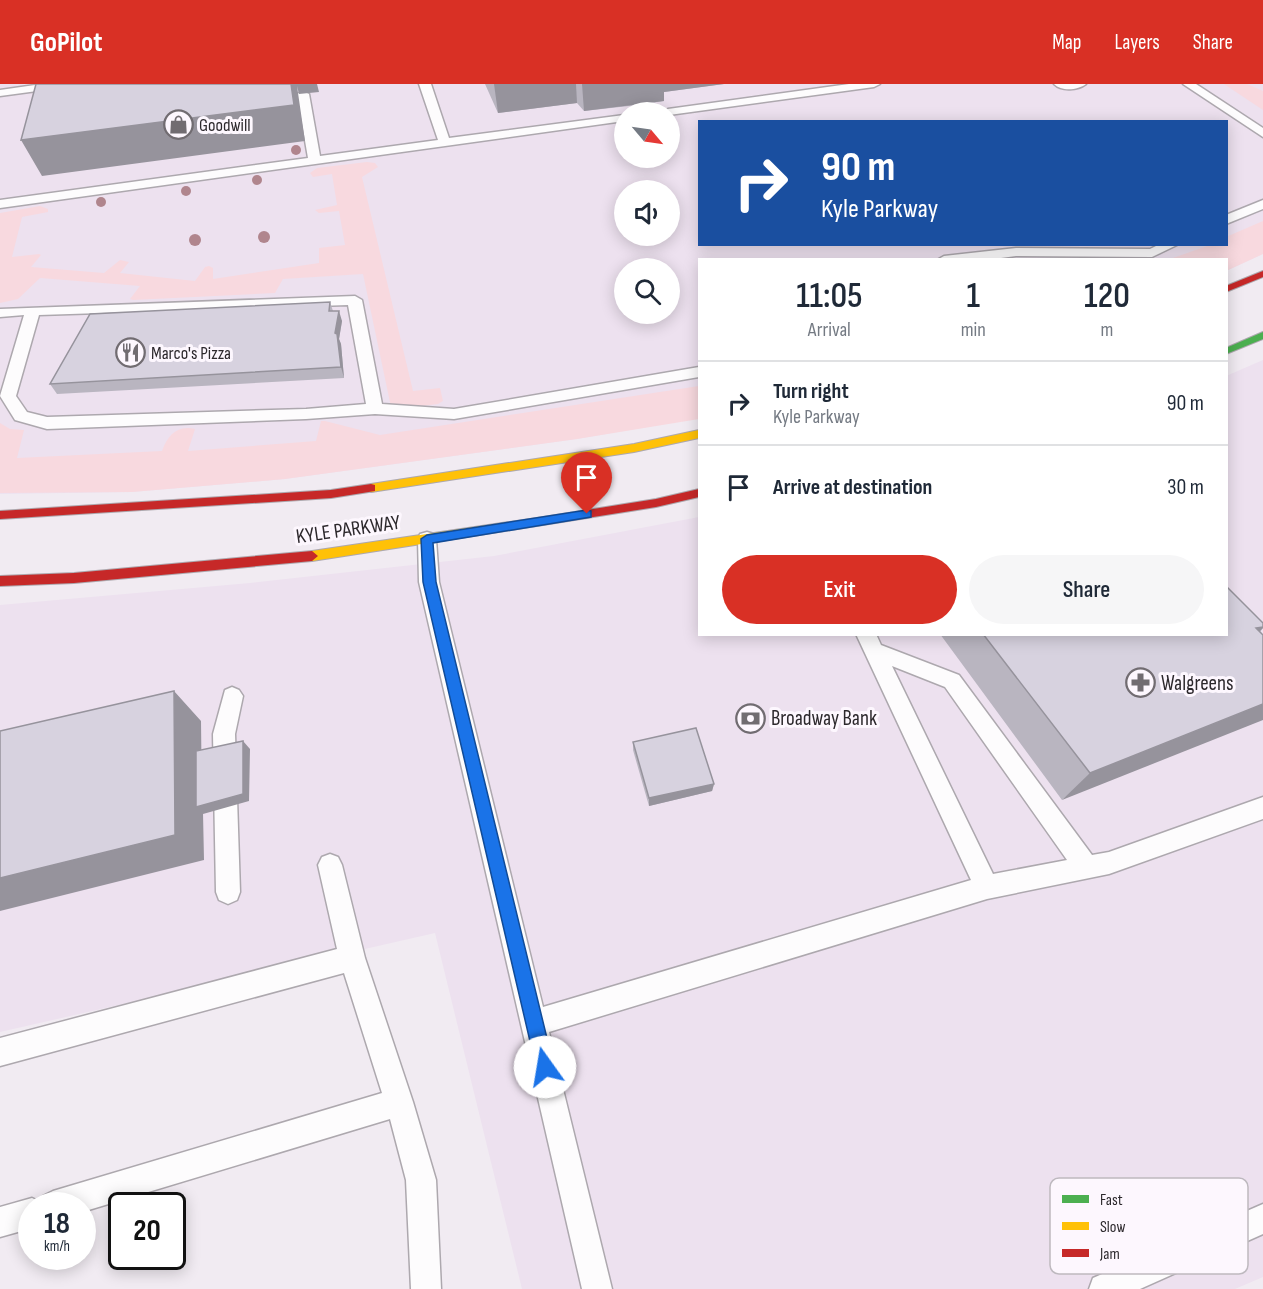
<!DOCTYPE html>
<html lang="en">
<head>
<meta charset="utf-8">
<style>
  body { margin:0; font-family:"Sofia Sans Condensed",sans-serif; background:#f6f6f7; color:#1f2937; height:100vh; display:flex; flex-direction:column; font-size:22px; white-space:nowrap }
  * { box-sizing:border-box; margin:0 }
  p { font-size:20px; color:#747a83 }
  .icon { flex:none; width:33px; height:33px; fill:none; stroke:currentColor; stroke-width:2; stroke-linecap:round; stroke-linejoin:round }
  .map { position:relative; flex:1; overflow:hidden }
  .sheet { position:absolute; left:698px; top:174px; width:530px; height:378px; display:flex; flex-direction:column; background:#fff; border-radius:0px; box-shadow:0 3px 15px #0003 }
  .sheet>* { flex:none }
  .banner { position:absolute; left:698px; top:36px; width:530px; height:126px; border-radius:0px; box-shadow:0 3px 15px #0003; background:#1a4fa0; color:#fff; overflow:hidden }
  .needle { width:39px; rotate:119deg }
  .tools { position:absolute; left:614px; top:18px; display:grid; gap:12px }
  .tools a { display:grid; place-items:center; width:66px; height:66px; border-radius:50%; background:#fff; box-shadow:0 3px 15px #0003; font-size:30px }
  .speed { position:absolute; left:18px; top:1108px; display:flex; gap:12px; font-size:30px; font-weight:700; text-align:center }
  .speed>* { display:grid; place-content:center; width:78px; height:78px; border-radius:50%; background:#fff; box-shadow:0 3px 15px #0003; line-height:1 }
  .speed small { font-size:15px; font-weight:400 }
  .speed .limit { border:3px solid #111; border-radius:9px; background:#fff; color:#111 }
  .pin { position:absolute; display:grid; place-items:center; width:51px; height:51px; color:#fff; margin:-62px -26px; border-radius:50% 50% 50% 0; rotate:-45deg; box-shadow:0 0 6px #0007 }
  .pin .icon { rotate:45deg }
  .me { position:absolute; width:66px; margin:-33px; rotate:347deg; stroke-linejoin:round; filter:drop-shadow(0 0 4px #0008) }
  .turn { display:flex; align-items:center; gap:21px; height:126px; padding:0 24px; font-size:27px }
  .turn .icon { width:78px; height:78px; stroke-width:2.5 }
  .turn b { display:block; font-size:42px; line-height:51px }
  .eta { display:flex; justify-content:space-evenly; align-items:center; height:102px; text-align:center }
  .eta b { font-size:36px; font-weight:600; line-height:42px }
  .button { display:flex; gap:12px; margin-top:auto; padding:12px 24px }
  .button a { flex:1; height:69px; border-radius:36px; background:#d93025; color:#fff; font-size:24px; font-weight:600; line-height:69px; text-align:center }
  .button a+a { background:#f6f6f7; color:#1f2937 }
  ul { padding:0; list-style:none }
  li { display:flex; align-items:center; gap:18px; height:84px; padding:0 24px; border-top:2px solid #e0e1e3 }
  li div { flex:1 }
  li b { display:block; font-size:22px }
  li em { font-style:normal }
  header { display:flex; align-items:center; gap:36px; box-sizing:border-box; height:84px; padding:0 30px; background:#d93025; color:#fff }
  header strong { font-size:28px }
  nav { display:flex; gap:33px; margin-inline-start:auto; font-size:21px }
  .map>svg:first-child { display:block }
</style>
</head>
<body>
<header>
<strong>GoPilot</strong>
<nav><a>Map</a><a>Layers</a><a>Share</a></nav>
</header>
<div class="map">
<svg width="1263" height="1205" viewBox="0 0 1263 1205">
  <rect width="100%" height="100%" fill="#f1ebf2"/>
  <!-- built -->
  <g fill="#ede1ef" fill-rule="evenodd">
    <path d="M0,0H1263V170L1226,187V176H699V334L577,355L285,395L132,408L0,410ZM624,28H669V74H624ZM699,38H1226V160H699ZM624,106H669V152H624ZM624,184H669V230H624Z"/>
    <polygon points="1263,276 1263,1193 1235,1205 522,1205 435,849 0,948 0,521 250,499 494,472 699,433 699,550 1226,550 1226,292"/>
  </g>
  <!-- green -->
  <g fill="#f8d9df">
    <polygon points="1224,0 1247,0 1263,7 1263,26"/>
    <polygon points="367,78 375,79 378,83 362,93 413,307 440,304 443,317 438,320 397,325 391,323 363,190 283,195 275,209 133,216 130,215 140,202 40,194 18,215 0,219 0,129 40,122 48,125 48,128 22,133 12,173 39,170 41,171 31,183 104,189 120,176 129,178 120,189 195,197 205,183 209,182 213,184 213,195 319,179 319,164 345,161 339,127 319,129 315,126 337,121 332,90 313,93 310,89 317,84"/>
    <polygon points="1263,137 1263,170 1226,187 1226,176 1170,175 1210,161 1226,160 1226,153"/>
    <path d="M699,302V335L577,355L285,395L132,408L0,409V339L10,345L24,346L17,374L162,367C168,351 177,341 195,345L188,367L316,357L321,337H325L380,351Z"/>
  </g>
  <g fill="none" stroke-linecap="round" stroke-linejoin="round">
    <defs>
      <g id="lane">
        <polygon points="42,0 73,0 67,3 0,12 0,6"/>
        <polygon points="419,0 431,0 449,54 624,31 624,37 0,124 0,116 308,74 297,10 303,7 309,10 320,72 438,56"/>
        <polygon points="849,0 880,0 874,3 669,31 669,28 662,28 668,25"/>
        <path d="M1054,0H1086C1078,6 1062,8 1054,0Z"/>
        <polygon points="1183,0 1196,0 1263,44 1263,53"/>
        <polygon points="1263,116 1263,125 1226,140 1226,131"/>
        <polygon points="1160,160 1179,160 1152,173 1016,172 986,176 937,176 944,172 1016,164 1150,165"/>
        <path d="M355,212L362,216L382,320L454,325L699,283V293L454,335L375,330L306,335L47,345L15,336L0,312L24,231L0,233V225ZM348,221L366,320L306,325L47,333L27,328L16,312L39,231Z"/>
        <path d="M427,448L434,450L436,455L439,498L543,923L971,796L856,550H876L881,561L959,591L1092,771L1109,768L1263,713V735L1109,790L987,815L549,948L612,1205H582L419,498L418,455L420,450ZM892,582L945,603L1067,776L993,790Z"/>
        <polygon points="232,603 239,606 243,612 235,650 240,808 237,816 228,820 219,816 216,808 213,650 225,606"/>
        <polygon points="330,770 338,773 342,781 365,874 413,1018 436,1096 441,1205 411,1205 406,1096 390,1035 82,1128 82,1122 32,1122 32,1144 0,1153 0,1123 32,1114 40,1118 43,1112 53,1107 382,1009 344,889 0,982 0,954 337,865 318,781 322,773"/>
        <polygon points="1263,1120 1263,1150 1140,1205 1089,1205 1093,1194"/>
      </g>
      <polygon id="fast" points="1263,248 1263,255 1226,270 1226,264"/>
      <g id="slow">
        <polygon points="699,346 699,354 634,368 371,408 365,404 371,400 634,360"/>
        <polygon points="543,433 549,437 543,441 312,477 306,472 312,467"/>
      </g>
      <g id="jam">
        <polygon points="1263,187 1263,193 1226,208 1226,202"/>
        <polygon points="371,400 375,401 375,407 331,414 0,435 0,427 331,406"/>
        <polygon points="699,405 699,413 656,423 543,441 537,437 543,433 656,415"/>
        <polygon points="312,467 318,472 312,477 74,499 0,502 0,492 74,489"/>
      </g>
    </defs>
    <!-- lane casing -->
    <use href="#lane" stroke="#ada8ae" stroke-width="3"/>
    <!-- fast casing -->
    <use href="#fast" stroke="#ada8ae" stroke-width="2"/>
    <!-- slow casing -->
    <use href="#slow" stroke="#ada8ae" stroke-width="2"/>
    <!-- jam casing -->
    <use href="#jam" stroke="#ada8ae" stroke-width="2"/>
    <!-- lane -->
    <use href="#lane" fill="#fdfcfd" fill-rule="evenodd"/>
    <!-- fast -->
    <use href="#fast" fill="#4caf50" fill-rule="evenodd"/>
    <!-- slow -->
    <use href="#slow" fill="#ffc107" fill-rule="evenodd"/>
    <!-- jam -->
    <use href="#jam" fill="#c62828" fill-rule="evenodd"/>
  </g>
  <!-- trees -->
  <g fill="#b0858d">
    <circle cx="296" cy="66" r="5"/>
    <circle cx="257" cy="96" r="5"/>
    <circle cx="186" cy="107" r="5"/>
    <circle cx="101" cy="118" r="5"/>
    <circle cx="264" cy="153" r="6"/>
    <circle cx="195" cy="156" r="6"/>
  </g>
  <!-- wall -->
  <g fill="#b9b5c0">
    <polygon points="485,0 724,0 664,8 664,17 629,22 584,27 577,19 498,29"/>
    <polygon points="330,218 333,227 342,237 339,255 341,260 344,294 57,310 50,300"/>
    <polygon points="1263,539 1263,544 1260,548 1062,716 940,550 1226,550"/>
    <polygon points="633,658 714,700 712,707 649,722 633,666"/>
  </g>
  <!-- shaded-wall -->
  <g fill="#96939c">
    <polygon points="291,0 317,0 319,8 299,10 297,2 305,57 42,92 21,56"/>
    <polygon points="494,0 576,0 577,19 498,29"/>
    <polygon points="582,0 724,0 664,8 664,17 584,27"/>
    <polygon points="339,227 342,237 339,255 341,260 344,294 341,283 335,249"/>
    <polygon points="1263,543 1263,544 1231,575 1256,544"/>
    <polygon points="174,607 201,637 202,721 243,657 250,665 249,717 203,730 203,729 204,776 0,827 0,794"/>
    <polygon points="1263,620 1263,636 1062,716 1090,689"/>
    <polygon points="714,700 712,707 649,722 649,714"/>
  </g>
  <!-- building -->
  <g fill="#d7d2df" stroke="#96939c" stroke-width="1.5">
    <polygon points="36,0 291,0 294,21 21,56"/>
    <polygon points="330,218 329,227 339,227 335,249 337,250 341,283 50,300 90,230"/>
    <polygon points="1226,502 1263,539 1263,543 1256,544 1263,551 1263,620 1090,689 983,550 1226,550"/>
    <polygon points="174,607 175,751 0,794 0,647"/>
    <polygon points="696,644 714,700 649,714 633,658"/>
    <polygon points="243,657 243,710 196,723 196,667"/>
  </g>
  <!-- route -->
  <polygon fill="#1a73e8" stroke="#114b97" stroke-width="1.5" points="587,426 591,427 591,433 433,459 436,498 554,983 551,990 545,992 538,990 536,983 423,498 421,455 427,451"/>
  <!-- icons -->
  <defs>
    <symbol id="shop-ring" viewBox="-11 -11 22 22"><circle r="9.5" fill="#fdf7fe" stroke="#716c71" stroke-width="1.5"/><path d="M-5-2.5h2.3a2.7 3.5 0 0 1 5.4 0H5L5.5 6h-11ZM-1.5-2.5h3a1.5 2.3 0 0 0-3 0Z" fill="#716c71"/></symbol>
    <symbol id="restaurant-ring" viewBox="-11 -11 22 22"><circle r="9.5" fill="#fdf7fe" stroke="#716c71" stroke-width="1.5"/><path d="M-5-6h1v4h1v-4h1v4h1v-4h1v5L-1.5 .5V6h-2V.5L-5-1ZM5-6V6H3V1.5H1.5Q1.5-4 5-6Z" fill="#716c71"/></symbol>
    <symbol id="pharmacy-ring" viewBox="-11 -11 22 22"><circle r="9.5" fill="#fdf7fe" stroke="#716c71" stroke-width="1.5"/><path d="M-2-6h4v4h4v4h-4v4h-4v-4h-4v-4h4Z" fill="#716c71"/></symbol>
    <symbol id="bank-ring" viewBox="-11 -11 22 22"><circle r="9.5" fill="#fdf7fe" stroke="#716c71" stroke-width="1.5"/><path d="M-6-4H6V4H-6ZM0-2.3a2.3 2.3 0 1 0 0 4.6a2.3 2.3 0 1 0 0-4.6Z" fill="#716c71"/></symbol>
  </defs>
  <g fill-rule="evenodd">
    <use href="#shop-ring" x="162" y="24" width="33" height="33"/>
    <use href="#restaurant-ring" x="114" y="252" width="33" height="33"/>
    <use href="#pharmacy-ring" x="1124" y="582" width="33" height="33"/>
    <use href="#bank-ring" x="734" y="618" width="33" height="33"/>
  </g>
  <g text-anchor="middle" stroke-width="6" stroke-linejoin="round" paint-order="stroke">
    <!-- far-poi labels -->
    <g font-size="18" fill="#2c282c" stroke="#fdf7fe" text-anchor="start">
      <text x="199" y="47">Goodwill</text>
      <text x="151" y="275">Marco's Pizza</text>
    </g>
    <!-- street labels -->
    <g font-size="21" fill="#2c282c" stroke="#fdf7fe">
      <text transform="translate(348 445) rotate(-8)" y="7">KYLE PARKWAY</text>
    </g>
    <!-- poi labels -->
    <g font-size="21" fill="#2c282c" stroke="#fdf7fe" text-anchor="start">
      <text x="1161" y="606">Walgreens</text>
      <text x="771" y="641">Broadway Bank</text>
    </g>
  </g>
  <!-- legend -->
  <rect x="1050" y="1094" width="198" height="96" rx="9" fill="#fdf7fe" stroke="#beb9bf" stroke-width="1.5"/>
  <rect x="1062" y="1111" width="27" height="8" fill="#4caf50"/>
  <rect x="1062" y="1138" width="27" height="8" fill="#ffc107"/>
  <rect x="1062" y="1165" width="27" height="8" fill="#c62828"/>
  <g font-size="16" fill="#2c282c">
    <text x="1100" y="1121">Fast</text>
    <text x="1100" y="1148">Slow</text>
    <text x="1100" y="1175">Jam</text>
  </g>
</svg>
<div class="tools">
<a><svg class="needle" viewBox="-14 -14 28 28"><path d="M0-13l5 13h-10z" fill="#e53935"/><path d="M0 13l5-13h-10z" fill="#747a83"/></svg></a>
<a><svg class="icon" aria-label="sound" viewBox="0 0 24 24"><path d="M4 9h4l5-4v14l-5-4H4zM17 9q2 3 0 6"/></svg></a>
<a><svg class="icon" aria-label="search" viewBox="0 0 24 24"><circle cx="10" cy="10" r="6"/><path d="M15 15l6 6"/></svg></a>
</div>
<div class="speed"><div>18<small>km/h</small></div><div class="limit">20</div></div>
<div class="pin" style="left:587px;top:430px;background:#d93025"><svg class="icon" aria-label="arrive" viewBox="0 0 24 24"><path d="M6 21V4h12l-3 4 3 4H6"/></svg></div>
<svg class="me" style="left:545px;top:983px" viewBox="-20 -20 40 40"><circle r="19" fill="#fff"/><path d="M0-13L10 11 0 6-10 11z" fill="#1a73e8"/></svg>
<div class="banner">
<div class="turn"><svg class="icon" aria-label="right" viewBox="0 0 24 24"><path d="M7 20v-9h11M14 6l5 5-5 5"/></svg><div><b>90 m</b>Kyle Parkway</div></div>
</div>
<section class="sheet">
<div class="eta">
<div><b>11:05</b><p>Arrival</p></div>
<div><b>1</b><p>min</p></div>
<div><b>120</b><p>m</p></div>
</div>
<ul>
<li><svg class="icon" aria-label="right" viewBox="0 0 24 24"><path d="M7 20v-9h11M14 6l5 5-5 5"/></svg><div><b>Turn right</b><p>Kyle Parkway</p></div><em>90 m</em></li>
<li><svg class="icon" aria-label="arrive" viewBox="0 0 24 24"><path d="M6 21V4h12l-3 4 3 4H6"/></svg><div><b>Arrive at destination</b></div><em>30 m</em></li>
</ul>
<div class="button"><a>Exit</a><a>Share</a></div>
</section>
</div>
</body>
</html>
